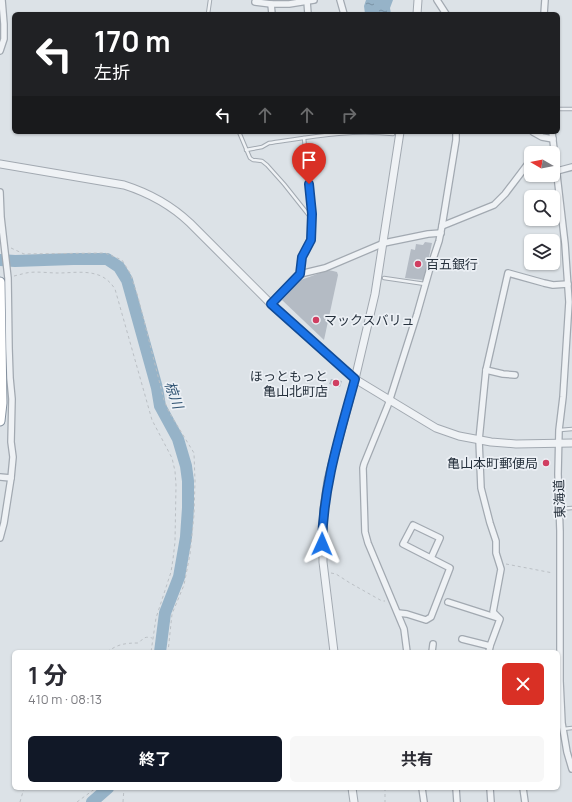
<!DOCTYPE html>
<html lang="ja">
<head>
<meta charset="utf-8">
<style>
  body { margin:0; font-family:Manrope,"Noto Sans JP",sans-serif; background:#f7f7f7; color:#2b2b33; height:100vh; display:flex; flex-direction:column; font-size:15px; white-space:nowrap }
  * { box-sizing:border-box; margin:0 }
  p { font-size:13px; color:#7c7c81 }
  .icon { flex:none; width:22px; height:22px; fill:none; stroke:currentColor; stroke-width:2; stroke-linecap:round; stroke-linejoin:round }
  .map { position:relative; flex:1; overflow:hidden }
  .drawer { position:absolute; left:12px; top:650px; width:548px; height:140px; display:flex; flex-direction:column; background:#fff; border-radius:6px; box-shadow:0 1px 3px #0004 }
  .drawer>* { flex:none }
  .hud { position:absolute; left:12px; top:12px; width:548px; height:122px; border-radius:6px; box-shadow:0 1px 3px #0004; background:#202124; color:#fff; overflow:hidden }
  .needle { width:26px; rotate:279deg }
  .tools { position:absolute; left:524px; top:146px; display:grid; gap:8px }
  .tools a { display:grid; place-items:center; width:36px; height:36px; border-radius:6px; background:#fff; box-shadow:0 1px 3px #0004; font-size:20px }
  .pin { position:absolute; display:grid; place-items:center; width:34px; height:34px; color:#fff; margin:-41px -17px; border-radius:50% 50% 50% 0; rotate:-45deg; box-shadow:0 0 4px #0007 }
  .pin .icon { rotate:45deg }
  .me { position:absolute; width:44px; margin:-22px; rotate:1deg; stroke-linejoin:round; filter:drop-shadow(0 0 3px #0008) }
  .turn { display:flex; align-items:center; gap:14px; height:84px; padding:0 16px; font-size:18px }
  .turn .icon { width:52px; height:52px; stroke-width:2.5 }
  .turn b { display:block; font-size:28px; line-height:34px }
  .lanes { display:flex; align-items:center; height:38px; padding:0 16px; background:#0003; justify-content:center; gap:20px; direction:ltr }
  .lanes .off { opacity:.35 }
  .round { display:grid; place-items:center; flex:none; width:42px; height:42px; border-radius:6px; background:#f7f7f7 }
  .headline { display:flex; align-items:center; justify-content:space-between; height:68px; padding:0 16px }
  h1 { font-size:24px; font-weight:700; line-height:30px }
  .action { display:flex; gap:8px; margin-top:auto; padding:8px 16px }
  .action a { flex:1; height:46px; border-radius:6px; background:#111827; color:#fff; font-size:16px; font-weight:700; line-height:46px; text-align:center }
  .action a+a { background:#f7f7f7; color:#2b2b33 }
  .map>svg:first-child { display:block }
</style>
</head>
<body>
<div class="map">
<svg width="572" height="802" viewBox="0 0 572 802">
  <defs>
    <pattern id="water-ripples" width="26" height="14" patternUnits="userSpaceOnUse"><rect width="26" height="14" fill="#96b3c8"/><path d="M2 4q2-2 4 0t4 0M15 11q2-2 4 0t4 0" fill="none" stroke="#7a92a4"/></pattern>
  </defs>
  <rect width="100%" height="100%" fill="#dce2e7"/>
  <!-- water -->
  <polygon fill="url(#water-ripples)" points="366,0 393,0 390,8 391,14 365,14 364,6"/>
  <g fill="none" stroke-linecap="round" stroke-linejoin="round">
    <!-- river -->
    <g stroke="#96b3c8" stroke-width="12">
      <polyline points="0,260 15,261 73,259 107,259 119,267 127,280 157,388 160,406 178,439 186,466 188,481 188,508 186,537 179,577 165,613 160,652"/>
      <polyline points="92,802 108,788"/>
    </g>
  </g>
  <!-- building -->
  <g fill="#b4bbc4">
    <polygon points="425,242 432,243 424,280 405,278 411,249 415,250 416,244 423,245"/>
    <polygon points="328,270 333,271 337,272 338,275 324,340 282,300 301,280"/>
    <polygon points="331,379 342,381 340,387 329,384"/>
  </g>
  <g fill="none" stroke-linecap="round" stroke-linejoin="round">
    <defs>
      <g id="service">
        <polyline points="208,14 210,0"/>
        <polyline points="558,109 572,109"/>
        <polyline points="239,132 250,158 253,160 262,161 267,165 284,184 311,218"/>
        <path d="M246,150L262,147L269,143C310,137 352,129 393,134"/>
        <polyline points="300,274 302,257 311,240 312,235 312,214 304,138"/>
        <polyline points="384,278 425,284"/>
        <polyline points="560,430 572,429"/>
        <polyline points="559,509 572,508"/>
        <polyline points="563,729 572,728"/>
      </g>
      <g id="minor">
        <polyline points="340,0 344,14"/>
        <polyline points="437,0 446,14"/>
        <polyline points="307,1 308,14"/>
        <polyline points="255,2 271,4 289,4 314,0"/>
        <polyline points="271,4 272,14"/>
        <polyline points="544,14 545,0"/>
        <polyline points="0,51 4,39 4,24 2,0"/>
        <polyline points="533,132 542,137 553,139"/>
        <polyline points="552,132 565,244 569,302 563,397 559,430 558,474 560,531 560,681 562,723 567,752 572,769"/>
        <polyline points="557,171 572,167"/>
        <polyline points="0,192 1,217 8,278 9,348 10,378 12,399 11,442 13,457 11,478 4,523 0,538"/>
        <polyline points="442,226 494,205 505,194 527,165 531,163"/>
        <polyline points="271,304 300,274 325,268 384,243 428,234 441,233"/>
        <polyline points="486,370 503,374 515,375"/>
        <polyline points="0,477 11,478"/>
        <polyline points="448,602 498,618"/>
        <polyline points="398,613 407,614 426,620 431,617 450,568 403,544 413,525 440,538 431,558"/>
        <polyline points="462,639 490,646 489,652"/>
        <polyline points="490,646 500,619 493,612 501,569 496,553 496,541 490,523 481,488 479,440 486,370 508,273 544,283 553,285 568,284"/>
        <polyline points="407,652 404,629 368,543 365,532 363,468 364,464 388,405 417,314 430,268 439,241 442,226 456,140 456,132"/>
        <polyline points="432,652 433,644"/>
        <polyline points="422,788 424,802"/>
        <polyline points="456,788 457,802"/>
        <polyline points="490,788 491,802"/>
        <polyline points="523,788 525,802"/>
      </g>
      <g id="tertiary">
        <polyline points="417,14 418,0"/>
        <path d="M0,164L124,185C149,193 171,205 190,223L271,304L355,379L426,422L436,428L459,436L491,442L516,444L572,443"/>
        <polyline points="334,652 323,562 323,526 324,508 328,480 335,453 355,379 375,294 400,132"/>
        <polyline points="352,788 354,802"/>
      </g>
      <polyline id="trunk" points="0,282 2,403 0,421"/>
    </defs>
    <!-- service casing -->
    <use href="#service" stroke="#a2a9b1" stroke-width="4.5"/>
    <!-- minor casing -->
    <use href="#minor" stroke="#a2a9b1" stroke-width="8"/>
    <!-- tertiary casing -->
    <use href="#tertiary" stroke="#a2a9b1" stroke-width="9"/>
    <!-- trunk casing -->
    <use href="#trunk" stroke="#84909e" stroke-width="11"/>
    <!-- path -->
    <g stroke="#bbc0c5" stroke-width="1" stroke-dasharray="3 3" stroke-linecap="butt">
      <polyline points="11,248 24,254 105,253 122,260 130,273 138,297 164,400 169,412 194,453 195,481 194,515 190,554 184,585 172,614 168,652"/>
      <path d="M14,276C18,275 22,274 26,273C36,271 48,273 58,273C72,273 87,270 101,276C107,279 111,283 115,289L152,420L172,458L175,471L176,485L175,542L173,559L171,572L156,618L151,652"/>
      <polyline points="506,564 553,573"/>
      <polyline points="331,573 336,574 350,583 382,601 385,601"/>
      <path d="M107,652C118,644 125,643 139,643C143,638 145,636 152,638"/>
      <polyline points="385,788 385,802"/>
      <polyline points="20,802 24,788"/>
      <polyline points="77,802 96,788"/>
      <polyline points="123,802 124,788"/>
    </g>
    <!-- service -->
    <use href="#service" stroke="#eff2f5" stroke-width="2.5"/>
    <!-- minor -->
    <use href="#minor" stroke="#eff2f5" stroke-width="5.5"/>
    <!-- tertiary -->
    <use href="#tertiary" stroke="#eff2f5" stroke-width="7"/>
    <!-- trunk -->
    <use href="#trunk" stroke="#fff" stroke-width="9"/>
  </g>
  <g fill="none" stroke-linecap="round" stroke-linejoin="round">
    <defs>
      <path id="route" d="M309,184L312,214L311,240L302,257L300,274L271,304L355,379C340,434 323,486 322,544"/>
    </defs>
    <!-- route casing -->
    <use href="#route" stroke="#114b97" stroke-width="10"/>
    <!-- route -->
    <use href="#route" stroke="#1a73e8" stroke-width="7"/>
  </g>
  <!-- markers -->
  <g fill="#d03e61" stroke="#ecf0f5" stroke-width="1.5">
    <circle cx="418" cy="264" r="4"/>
    <circle cx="316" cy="320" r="4"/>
    <circle cx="336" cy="383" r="4"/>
    <circle cx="546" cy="463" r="4"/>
  </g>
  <g text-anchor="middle" stroke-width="3.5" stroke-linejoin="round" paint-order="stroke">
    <!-- poi labels -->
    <g font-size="13" fill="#26313d" stroke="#ecf0f5" text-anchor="start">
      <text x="426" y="269">百五銀行</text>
      <text x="324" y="325">マックスバリュ</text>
      <text x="328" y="381" text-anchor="end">ほっともっと<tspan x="328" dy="15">亀山北町店</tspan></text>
      <text x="538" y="468" text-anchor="end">亀山本町郵便局</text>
    </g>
    <!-- street labels -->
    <g font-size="13" fill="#26313d" stroke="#ecf0f5">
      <text transform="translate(559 499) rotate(-92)" y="5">東海道</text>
    </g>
    <!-- water labels -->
    <g font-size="14" font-style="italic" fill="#305372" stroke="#ecf0f5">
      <text transform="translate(174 395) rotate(70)" y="5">椋川</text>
    </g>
  </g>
</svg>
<div class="tools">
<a><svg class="needle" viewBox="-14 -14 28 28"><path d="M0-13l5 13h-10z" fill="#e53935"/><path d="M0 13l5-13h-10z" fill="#7c7c81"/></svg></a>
<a><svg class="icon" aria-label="search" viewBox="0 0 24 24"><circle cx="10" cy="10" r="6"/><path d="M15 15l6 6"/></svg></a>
<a><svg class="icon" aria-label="layers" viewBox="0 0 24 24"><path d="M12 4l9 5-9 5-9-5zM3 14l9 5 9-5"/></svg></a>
</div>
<div class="pin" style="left:309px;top:184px;background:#d93025"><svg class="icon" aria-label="arrive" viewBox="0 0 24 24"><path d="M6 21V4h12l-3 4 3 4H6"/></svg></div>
<svg class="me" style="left:322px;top:544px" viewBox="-20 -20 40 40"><path d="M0-17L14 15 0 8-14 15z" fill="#1a73e8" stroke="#fff" stroke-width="4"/></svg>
<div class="hud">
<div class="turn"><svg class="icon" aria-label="left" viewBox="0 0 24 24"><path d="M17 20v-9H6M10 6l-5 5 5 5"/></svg><div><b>170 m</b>左折</div></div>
<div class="lanes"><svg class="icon" aria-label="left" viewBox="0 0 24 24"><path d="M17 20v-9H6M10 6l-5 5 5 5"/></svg><svg class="icon off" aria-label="ahead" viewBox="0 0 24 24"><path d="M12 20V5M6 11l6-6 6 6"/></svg><svg class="icon off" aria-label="ahead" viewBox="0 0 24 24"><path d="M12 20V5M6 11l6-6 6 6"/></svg><svg class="icon off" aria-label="right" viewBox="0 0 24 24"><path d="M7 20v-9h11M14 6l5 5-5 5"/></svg></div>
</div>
<section class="drawer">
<div class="headline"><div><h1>1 分</h1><p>410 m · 08:13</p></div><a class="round" style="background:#d93025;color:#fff"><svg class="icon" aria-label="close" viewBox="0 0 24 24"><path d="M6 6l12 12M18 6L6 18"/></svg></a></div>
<div class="action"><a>終了</a><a>共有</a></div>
</section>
</div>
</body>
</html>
